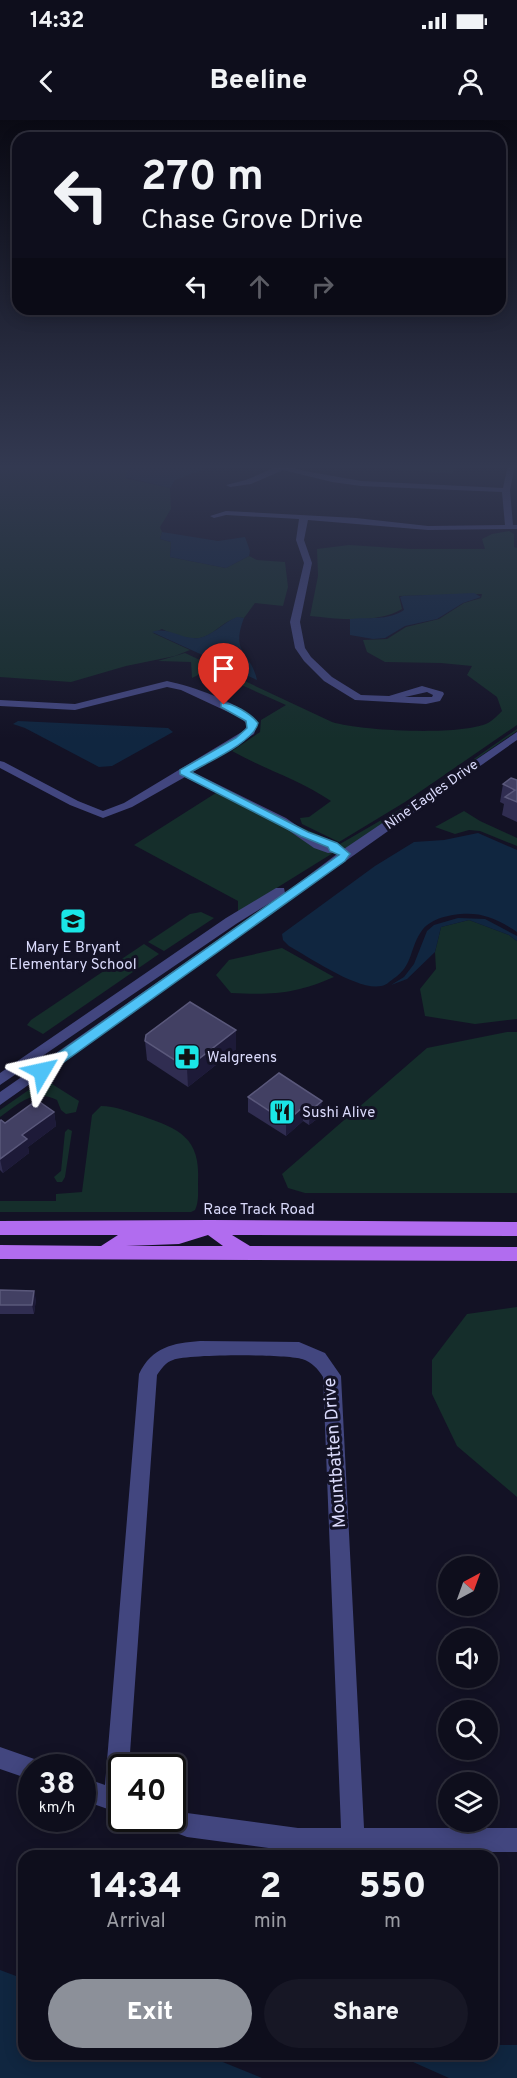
<!DOCTYPE html>
<html lang="en">
<head>
<meta charset="utf-8">
<style>
  body { margin:0; font-family:Overpass,sans-serif; background:#171725; color:#f1f3f6; height:100vh; display:flex; flex-direction:column; font-size:22px; white-space:nowrap }
  * { box-sizing:border-box; margin:0 }
  p { font-size:20px; color:#9b9ca3 }
  .icon { flex:none; width:33px; height:33px; fill:none; stroke:currentColor; stroke-width:2; stroke-linecap:round; stroke-linejoin:round }
  .map { position:relative; flex:1; overflow:hidden }
  .sheet { position:absolute; left:18px; top:1730px; width:480px; height:210px; display:flex; flex-direction:column; background:#0e0e1c; border-radius:18px; box-shadow:0 3px 15px #0003,0 0 0 2px #2e2e3b }
  .sheet>* { flex:none }
  .guide { position:absolute; left:12px; top:12px; width:494px; height:183px; border-radius:18px; box-shadow:0 3px 15px #0003,0 0 0 2px #2e2e3b; background:#0e0e1c; color:#f1f3f6; overflow:hidden }
  .needle { width:39px; rotate:41deg }
  .buttons { position:absolute; left:438px; top:1436px; display:grid; gap:12px }
  .buttons a { display:grid; place-items:center; width:60px; height:60px; border-radius:50%; background:#0e0e1c; box-shadow:0 3px 15px #0003,0 0 0 2px #2e2e3b; font-size:30px }
  .speed { position:absolute; left:18px; top:1634px; display:flex; gap:12px; font-size:30px; font-weight:700; text-align:center }
  .speed>* { display:grid; place-content:center; width:78px; height:78px; border-radius:50%; background:#0e0e1c; box-shadow:0 3px 15px #0003,0 0 0 2px #2e2e3b; line-height:1 }
  .speed small { font-size:15px; font-weight:400 }
  .speed .limit { border:3px solid #111; border-radius:9px; background:#fff; color:#111 }
  .pin { position:absolute; display:grid; place-items:center; width:51px; height:51px; color:#fff; margin:-62px -26px; border-radius:50% 50% 50% 0; rotate:-45deg; box-shadow:0 0 6px #0007 }
  .pin .icon { rotate:45deg }
  .me { position:absolute; width:66px; margin:-33px; rotate:54deg; stroke-linejoin:round; filter:drop-shadow(0 0 4px #0008) }
  .turn { display:flex; align-items:center; gap:21px; height:126px; padding:0 30px; font-size:27px }
  .turn .icon { width:78px; height:78px; stroke-width:2.5 }
  .turn b { display:block; font-size:42px; line-height:51px }
  .lanes { display:flex; align-items:center; height:57px; padding:0 30px; background:#0003; justify-content:center; gap:30px; direction:ltr }
  .lanes .off { opacity:.35 }
  .eta { display:flex; justify-content:space-evenly; align-items:center; height:102px; text-align:center }
  .eta b { font-size:36px; font-weight:800; line-height:42px }
  .action { display:flex; gap:12px; margin-top:auto; padding:12px 30px }
  .action a { flex:1; height:69px; border-radius:36px; background:#8c9099; color:#fff; font-size:24px; font-weight:800; line-height:69px; text-align:center }
  .action a+a { background:#171725; color:#f1f3f6 }
  .status { display:flex; justify-content:space-between; align-items:center; height:42px; padding:0 30px; background:#0e0e1c; direction:ltr }
  .status svg { height:16px; fill:currentColor }
  header { display:flex; justify-content:space-between; align-items:center; height:78px; padding:0 30px; background:#0e0e1c; font-size:27px; font-weight:800 }
  .map>svg:first-child { display:block }
</style>
</head>
<body>
<div class="status"><b>14:32</b><svg viewBox="0 0 49 12"><path d="M0 12V9h3v3zM5 12V6h3v6zM10 12V3h3v9zM15 12V0h3v12zM26 1h20v11H26zM47 4h2v5h-2z"/></svg></div>
<header><svg class="icon" aria-label="back" viewBox="0 0 24 24"><path d="M15 5l-7 7 7 7"/></svg>Beeline<svg class="icon" aria-label="person" viewBox="0 0 24 24"><circle cx="12" cy="8" r="4"/><path d="M4 21q1-7 8-7t8 7"/></svg></header>
<div class="map">
<svg width="517" height="1958" viewBox="0 0 517 1958">
  <rect width="100%" height="100%" fill="#131225"/>
  <!-- green -->
  <g fill="#152e2b">
    <path d="M0,345H130L125,358L170,368L171,389L160,407L162,412L160,419L171,422L170,437L226,448L249,436L257,440L285,442L288,467L283,486L255,483L244,498C226,496 216,515 200,518C187,520 173,514 162,509L153,513L190,530L175,536L126,546L71,562L0,557Z"/>
    <polygon points="352,345 456,345 452,354"/>
    <path d="M509,411L514,414V427L517,428V605L405,682L339,722L302,704L300,698L309,697L331,681C300,660 264,649 232,631L260,612L261,600L286,585L208,550L192,558L191,542L158,541L185,533L332,602C360,611 462,616 488,603C493,600 498,595 502,591L497,577L467,555L472,546L441,543L385,542L367,532L363,520L387,519L406,507L439,499L464,483L481,478L482,474L399,476L402,489C377,504 339,499 310,496L318,456L317,429L349,425L411,429H485L482,419L492,414Z"/>
    <polygon points="517,609 517,611 344,730 333,733 238,792 238,781 134,725 219,671 292,710 298,706 340,724 409,684"/>
    <polygon points="464,691 480,701 517,718 517,726 480,711 469,710 455,714 435,707"/>
    <polygon points="201,792 214,798 164,831 148,822 190,794"/>
    <polygon points="469,800 509,815 517,821 517,899 475,904 425,896 420,869 436,849 435,832 441,807"/>
    <polygon points="144,824 159,834 43,914 27,905 31,900"/>
    <path d="M282,828L334,857C295,874 273,875 231,873L216,855L229,840Z"/>
    <polygon points="507,912 517,912 517,1073 305,1073 288,1068 282,1054 427,928"/>
    <path d="M40,963L52,964L79,981L76,992L66,994L61,990L57,980C32,968 19,984 0,997V990L33,967H40Z"/>
    <path d="M101,986C115,986 129,992 142,996C179,1009 201,1017 198,1063C198,1072 199,1082 195,1090L191,1092H0V1081H56V1074L82,1072L92,995Z"/>
    <polygon points="68,1009 72,1011 65,1057 62,1062 57,1062 54,1057 61,1051 65,1012"/>
    <polygon points="517,1187 517,1377 457,1326 432,1274 432,1240 467,1194"/>
  </g>
  <!-- water -->
  <g fill="#102640">
    <polygon points="130,345 215,345 175,360 170,368 125,357"/>
    <polygon points="162,412 218,421 245,417 250,431 249,436 226,448 170,437 171,422 160,419"/>
    <path d="M474,473L481,477L463,483L437,499L405,506L385,518L373,519L350,515V499C368,497 387,501 404,490L400,477L403,476Z"/>
    <path d="M237,497L244,498C230,535 251,531 257,560L152,512C169,506 181,520 199,518C212,516 224,502 237,497Z"/>
    <polygon points="18,601 168,608 173,612 112,646 99,647 25,608 13,604"/>
    <path d="M478,713L517,730V812C508,806 498,800 488,797C471,790 435,794 423,809C409,827 414,846 393,859C389,862 385,866 381,866C358,871 309,837 289,826L283,820L282,814L375,746L414,722L444,720Z"/>
    <polygon points="458,798 485,799 517,816 517,821 509,815 469,800 441,807 435,832 407,859 391,865 404,857 414,844 427,811 434,805"/>
    <polygon points="0,1850 24,1859 24,1934 203,1934 262,1958 0,1958"/>
    <polygon points="492,1925 517,1925 517,1958 449,1958 395,1934 492,1934"/>
  </g>
  <g fill="none" stroke-linecap="round" stroke-linejoin="round">
    <!-- minor -->
    <g fill="#42467f" fill-rule="evenodd">
      <path d="M273,345H283L305,351L361,361L503,368L508,345H515L510,370L513,405H517V409L428,410L308,400L304,420L312,443L300,502L305,528L311,537L332,557L361,575L389,576L422,566L443,572L444,574L440,581L426,584L355,580L324,561L304,541L295,528L290,502L304,443L296,420L299,399L226,395L214,398L210,396L226,391L356,398L428,406L505,405L502,372L361,366L332,362L283,350L251,364L230,367L226,365L246,360L276,347ZM427,572L433,575L432,577H405Z"/>
      <path d="M167,561C194,567 240,582 258,603L254,614L193,652L286,698L322,723L338,726V732L328,733L314,728L278,703L185,657L132,687L103,698L70,685L0,648V641L4,642L78,681L103,691L124,683L245,610L247,604L241,598L181,570L167,567L75,590L0,586V580L75,584Z"/>
      <polygon points="517,612 517,620 0,985 0,972 278,778 236,804 0,965 0,953 226,798 276,768 284,768 285,773 341,731"/>
      <path d="M200,1221L299,1222L325,1233L341,1256L364,1708H517V1732H298L187,1717L158,1706L154,1698H172V1688L187,1693L298,1708H341L323,1257C318,1249 312,1242 302,1239C287,1234 189,1234 173,1240C166,1242 161,1249 157,1255L129,1647H122V1694L82,1680V1657L105,1665L139,1254C152,1227 173,1223 200,1221Z"/>
      <polygon points="0,1627 40,1641 43,1647 32,1647 32,1660 0,1649"/>
    </g>
    <!-- major -->
    <path fill="#b16cef" fill-rule="evenodd" d="M210,1100L517,1102V1116L232,1115L250,1126L517,1127V1141L0,1139V1125L101,1126L118,1115H0V1101ZM208,1115L223,1126H126L179,1124Z"/>
  </g>
  <!-- wall -->
  <g fill="#302d51">
    <polygon points="517,660 517,702 502,695 504,684 500,682 503,664"/>
    <polygon points="236,910 236,929 188,967 147,940 145,921"/>
    <polygon points="279,953 321,996 309,1005 303,1001 286,1016 248,992 248,977"/>
    <polygon points="54,992 56,1006 28,1027 29,1033 3,1053 0,1050 0,1001 5,1003"/>
    <polygon points="0,1170 36,1179 34,1194 0,1194"/>
  </g>
  <!-- shaded-wall -->
  <g fill="#1d1a38">
    <polygon points="236,910 236,929 188,967 187,948"/>
    <polygon points="322,981 321,996 309,1005 310,991"/>
    <polygon points="303,987 303,1001 286,1016 286,1002"/>
    <polygon points="54,992 56,1006 28,1027 29,1033 3,1053 0,1039 22,1015"/>
    <polygon points="34,1171 36,1179 34,1194 32,1185"/>
  </g>
  <!-- building -->
  <g fill="#424063" stroke="#5a587b" stroke-width="1.5">
    <polygon points="511,658 517,660 517,682 505,677 515,670 503,664"/>
    <polygon points="190,882 236,910 187,948 145,921 146,915"/>
    <polygon points="279,953 322,981 310,991 303,987 286,1002 248,977"/>
    <polygon points="37,980 54,992 22,1015 27,1019 0,1039 0,1001 1,1000 5,1003"/>
    <polygon points="0,1170 34,1171 32,1185 0,1185"/>
  </g>
  <!-- sky -->
  <linearGradient id="sky" x2="0" y2="1"><stop stop-color="#0a0a14"/><stop offset="0.56" stop-color="#333951"/><stop offset="1" stop-color="#333951" stop-opacity="0"/></linearGradient>
  <rect width="517" height="619" fill="url(#sky)"/>
  <!-- route -->
  <path fill="#4fc3f7" stroke="#337fa1" stroke-width="1.5" d="M221,583C232,582 251,594 258,603C255,621 208,642 191,652L308,712L337,723L350,734L345,741L47,954H37L35,951L37,948L339,735L330,731L328,727L301,716L180,654V650L236,618L247,608L246,601L221,587Z"/>
  <!-- icons -->
  <defs>
    <symbol id="school-square" viewBox="-11 -11 22 22"><rect x="-9" y="-9" width="18" height="18" rx="4" fill="#1ae6e6" stroke="#131225"/><path d="M0-5L7-2L0 1L-7-2ZM-4 1L0 2.5L4 1V4Q0 6-4 4Z" fill="#111"/></symbol>
    <symbol id="pharmacy-square" viewBox="-11 -11 22 22"><rect x="-9" y="-9" width="18" height="18" rx="4" fill="#1ae6e6" stroke="#131225"/><path d="M-2-6h4v4h4v4h-4v4h-4v-4h-4v-4h4Z" fill="#111"/></symbol>
    <symbol id="restaurant-square" viewBox="-11 -11 22 22"><rect x="-9" y="-9" width="18" height="18" rx="4" fill="#1ae6e6" stroke="#131225"/><path d="M-5-6h1v4h1v-4h1v4h1v-4h1v5L-1.5 .5V6h-2V.5L-5-1ZM5-6V6H3V1.5H1.5Q1.5-4 5-6Z" fill="#111"/></symbol>
  </defs>
  <g fill-rule="evenodd">
    <use href="#school-square" x="58" y="786" width="30" height="30"/>
    <use href="#pharmacy-square" x="172" y="922" width="30" height="30"/>
    <use href="#restaurant-square" x="267" y="977" width="30" height="30"/>
  </g>
  <g text-anchor="middle" stroke-width="6" stroke-linejoin="round" paint-order="stroke">
    <!-- far-street labels -->
    <g font-size="14" fill="#dadafb" stroke="#131225">
      <text transform="translate(431 674) rotate(-35)" y="5">Nine Eagles Drive</text>
    </g>
    <!-- poi labels -->
    <g font-size="15" fill="#dadafb" stroke="#131225" text-anchor="start">
      <text x="73" y="832" text-anchor="middle">Mary E Bryant<tspan x="73" dy="17">Elementary School</tspan></text>
      <text x="207" y="942">Walgreens</text>
      <text x="302" y="997">Sushi Alive</text>
    </g>
    <!-- street labels -->
    <g font-size="15" fill="#dadafb" stroke="#131225">
      <text x="259" y="1094">Race Track Road</text>
    </g>
    <!-- near-street labels -->
    <g font-size="18" fill="#dadafb" stroke="#131225">
      <text transform="translate(334 1333) rotate(-94)" y="6">Mountbatten Drive</text>
    </g>
  </g>
</svg>
<div class="buttons">
<a><svg class="needle" viewBox="-14 -14 28 28"><path d="M0-13l5 13h-10z" fill="#e53935"/><path d="M0 13l5-13h-10z" fill="#9b9ca3"/></svg></a>
<a><svg class="icon" aria-label="sound" viewBox="0 0 24 24"><path d="M4 9h4l5-4v14l-5-4H4zM17 9q2 3 0 6"/></svg></a>
<a><svg class="icon" aria-label="search" viewBox="0 0 24 24"><circle cx="10" cy="10" r="6"/><path d="M15 15l6 6"/></svg></a>
<a><svg class="icon" aria-label="layers" viewBox="0 0 24 24"><path d="M12 4l9 5-9 5-9-5zM3 14l9 5 9-5"/></svg></a>
</div>
<div class="speed"><div>38<small>km/h</small></div><div class="limit">40</div></div>
<div class="pin" style="left:224px;top:585px;background:#d93025"><svg class="icon" aria-label="arrive" viewBox="0 0 24 24"><path d="M6 21V4h12l-3 4 3 4H6"/></svg></div>
<svg class="me" style="left:42px;top:951px" viewBox="-20 -20 40 40"><path d="M0-17L14 15 0 8-14 15z" fill="#4fc3f7" stroke="#fff" stroke-width="4"/></svg>
<div class="guide">
<div class="turn"><svg class="icon" aria-label="left" viewBox="0 0 24 24"><path d="M17 20v-9H6M10 6l-5 5 5 5"/></svg><div><b>270 m</b>Chase Grove Drive</div></div>
<div class="lanes"><svg class="icon" aria-label="left" viewBox="0 0 24 24"><path d="M17 20v-9H6M10 6l-5 5 5 5"/></svg><svg class="icon off" aria-label="ahead" viewBox="0 0 24 24"><path d="M12 20V5M6 11l6-6 6 6"/></svg><svg class="icon off" aria-label="right" viewBox="0 0 24 24"><path d="M7 20v-9h11M14 6l5 5-5 5"/></svg></div>
</div>
<section class="sheet">
<div class="eta">
<div><b>14:34</b><p>Arrival</p></div>
<div><b>2</b><p>min</p></div>
<div><b>550</b><p>m</p></div>
</div>
<div class="action"><a>Exit</a><a>Share</a></div>
</section>
</div>
</body>
</html>
